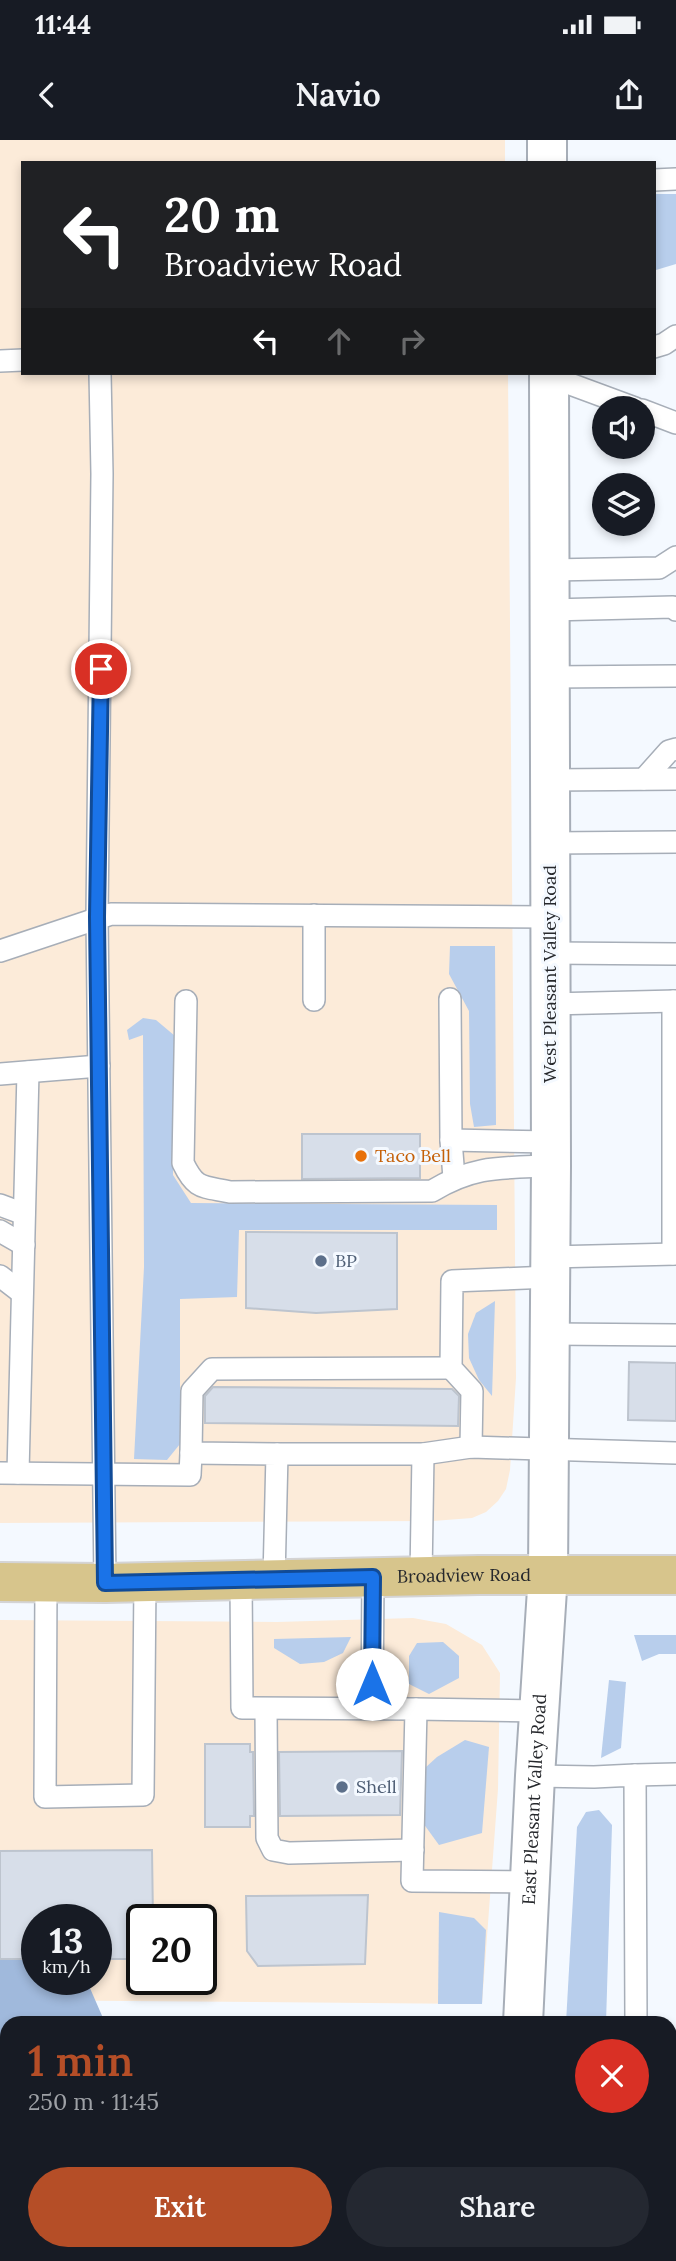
<!DOCTYPE html>
<html lang="en">
<head>
<meta charset="utf-8">
<style>
  body { margin:0; font-family:Lora,serif; background:#242831; color:#f1f3f6; height:100vh; display:flex; flex-direction:column; font-size:26px; white-space:nowrap }
  * { box-sizing:border-box; margin:0 }
  p { font-size:23px; color:#9ea1a6 }
  .icon { flex:none; width:38px; height:38px; fill:none; stroke:currentColor; stroke-width:2; stroke-linecap:round; stroke-linejoin:round }
  .map { position:relative; flex:1; overflow:hidden }
  .panel { position:absolute; left:0px; top:1876px; width:677px; height:245px; display:flex; flex-direction:column; background:#171b24; border-radius:21px 21px 0 0; box-shadow:0 4px 10px #0003 }
  .panel>* { flex:none }
  .guide { position:absolute; left:21px; top:21px; width:635px; height:214px; border-radius:0px; box-shadow:0 4px 10px #0003; background:#202124; color:#fff; overflow:hidden }
  .tools { position:absolute; left:592px; top:256px; display:grid; gap:14px }
  .tools a { display:grid; place-items:center; width:63px; height:63px; border-radius:50%; background:#171b24; box-shadow:0 4px 10px #0003; font-size:35px }
  .speed { position:absolute; left:21px; top:1764px; display:flex; gap:14px; font-size:35px; font-weight:700; text-align:center }
  .speed>* { display:grid; place-content:center; width:91px; height:91px; border-radius:50%; background:#171b24; box-shadow:0 4px 10px #0003; line-height:1 }
  .speed small { font-size:18px; font-weight:400 }
  .speed .limit { border:4px solid #111; border-radius:10px; background:#fff; color:#111 }
  .pin { position:absolute; display:grid; place-items:center; width:60px; height:60px; color:#fff; margin:-30px; border:4px solid #fff; border-radius:50%; box-shadow:0 2px 7px #0007 }
  .me { position:absolute; width:77px; margin:-38px; rotate:0deg; stroke-linejoin:round; filter:drop-shadow(0 0 5px #0008) }
  .turn { display:flex; align-items:center; gap:24px; height:147px; padding:0 28px; font-size:32px }
  .turn .icon { width:91px; height:91px; stroke-width:2.5 }
  .turn b { display:block; font-size:49px; line-height:60px }
  .lanes { display:flex; align-items:center; height:66px; padding:0 28px; background:#0003; justify-content:center; gap:35px; direction:ltr }
  .lanes .off { opacity:.35 }
  .round { display:grid; place-items:center; flex:none; width:74px; height:74px; border-radius:37px; background:#242831 }
  .overview { display:flex; align-items:center; justify-content:space-between; height:119px; padding:0 28px }
  h1 { font-size:42px; font-weight:600; line-height:52px; color:#b54e27 }
  .primary-button { display:flex; gap:14px; margin-top:auto; padding:14px 28px }
  .primary-button a { flex:1; height:80px; border-radius:42px; background:#b54e27; color:#fff; font-size:28px; font-weight:600; line-height:80px; text-align:center }
  .primary-button a+a { background:#242831; color:#f1f3f6 }
  .status { display:flex; justify-content:space-between; align-items:center; height:49px; padding:0 35px; background:#171b24; direction:ltr }
  .status svg { height:19px; fill:currentColor }
  header { display:flex; justify-content:space-between; align-items:center; height:91px; padding:0 28px; background:#171b24; font-size:32px; font-weight:600 }
  .map>svg:first-child { display:block }
</style>
</head>
<body>
<div class="status"><b>11:44</b><svg viewBox="0 0 49 12"><path d="M0 12V9h3v3zM5 12V6h3v6zM10 12V3h3v9zM15 12V0h3v12zM26 1h20v11H26zM47 4h2v5h-2z"/></svg></div>
<header><svg class="icon" aria-label="back" viewBox="0 0 24 24"><path d="M15 5l-7 7 7 7"/></svg>Navio<svg class="icon" aria-label="share" viewBox="0 0 24 24"><path d="M12 15V3M7 8l5-5 5 5M5 13v7h14v-7"/></svg></header>
<div class="map">
<svg width="676" height="2121" viewBox="0 0 676 2121">
  <rect width="100%" height="100%" fill="#f4f9ff"/>
  <!-- commercial -->
  <g fill="#fcebd9" fill-rule="evenodd">
    <polygon points="0,0 505,0 505,23 23,23 23,233 508,233 516,1238 510,1330 506,1349 498,1361 486,1372 472,1378 433,1381 0,1383"/>
    <path d="M413,1478L446,1484L482,1505L500,1533L498,1649L482,1864L0,1860V1480L277,1482ZM37,1780H96V1839H37ZM142,1780H201V1839H142Z"/>
  </g>
  <!-- green -->
  <g fill="#b8ceec">
    <polygon points="655,54 676,54 676,124 656,130"/>
    <polygon points="450,806 495,806 496,985 474,987 470,964 469,871 449,834"/>
    <polygon points="143,878 156,880 175,896 173,1035 191,1063 497,1065 497,1090 239,1090 237,1157 180,1159 180,1304 167,1320 134,1319 144,1127 143,895 129,900 127,890"/>
    <polygon points="495,1161 492,1256 479,1240 469,1218 468,1194 476,1173"/>
    <polygon points="634,1495 676,1495 676,1514 659,1514 642,1521"/>
    <polygon points="351,1497 343,1513 324,1522 300,1524 274,1508 274,1499"/>
    <polygon points="443,1502 459,1516 459,1538 429,1554 409,1544 409,1516 417,1503"/>
    <polygon points="609,1540 626,1542 621,1608 601,1618"/>
    <polygon points="465,1600 489,1607 482,1693 439,1705 423,1683 425,1628 437,1617"/>
    <polygon points="599,1670 612,1685 606,1883 566,1883 577,1687 586,1672"/>
    <polygon points="439,1772 474,1778 486,1790 482,1864 438,1864"/>
    <polygon points="670,2062 676,2064 676,2121 556,2121 556,2114 670,2114"/>
  </g>
  <!-- forest -->
  <g fill="#a0b9dc">
    <polygon points="0,1802 37,1811 37,1839 86,1839 103,1878 45,1883 7,1883 7,1901 0,1900"/>
    <polygon points="7,1966 7,2041 0,2041 0,1972"/>
  </g>
  <!-- building -->
  <g fill="#d7dee9" stroke="#bdc4ce" stroke-width="2">
    <polygon points="302,994 420,994 420,1038 302,1039"/>
    <polygon points="246,1092 397,1093 397,1169 316,1173 246,1168"/>
    <polygon points="629,1222 676,1223 676,1281 628,1280"/>
    <polygon points="213,1247 452,1249 459,1256 458,1286 205,1283 205,1256"/>
    <polygon points="205,1604 250,1604 250,1612 253,1612 254,1676 250,1676 250,1687 205,1687"/>
    <polygon points="402,1611 400,1675 280,1676 279,1612"/>
    <polygon points="152,1710 153,1780 142,1780 142,1819 96,1819 96,1780 37,1780 37,1819 0,1819 0,1711"/>
    <polygon points="368,1755 365,1824 258,1826 247,1811 246,1756"/>
  </g>
  <g fill="none" stroke-linecap="round" stroke-linejoin="round">
    <defs>
      <g id="service">
        <polyline points="654,40 676,39"/>
        <polyline points="654,207 664,204 676,196"/>
        <polyline points="0,221 23,220"/>
        <polyline points="100,233 102,334 97,777 105,1443"/>
        <polyline points="543,234 635,268"/>
        <polyline points="642,270 676,283"/>
        <polyline points="551,430 659,428 676,417"/>
        <polyline points="550,470 673,467 676,470"/>
        <polyline points="550,537 676,536"/>
        <polyline points="644,639 669,611 676,609"/>
        <polyline points="550,640 676,639"/>
        <polyline points="550,703 676,702"/>
        <polyline points="314,775 314,860"/>
        <polyline points="0,811 111,774 550,777"/>
        <polyline points="550,813 676,814"/>
        <polyline points="450,859 451,1000 454,1038"/>
        <path d="M186,861L183,1023C196,1050 202,1046 230,1052L432,1051C475,1025 502,1028 551,1026"/>
        <polyline points="673,861 673,1114"/>
        <polyline points="550,864 676,861"/>
        <polyline points="0,934 99,926"/>
        <polyline points="451,1000 551,1002"/>
        <polyline points="0,1065 24,1074"/>
        <polyline points="0,1091 24,1105"/>
        <polyline points="550,1117 676,1114"/>
        <polyline points="0,1136 22,1153"/>
        <polyline points="550,1194 676,1195"/>
        <polyline points="471,1307 472,1251 451,1228 452,1141 550,1137"/>
        <polyline points="277,1314 423,1314 471,1307 676,1313"/>
        <polyline points="0,1333 190,1335 191,1313"/>
        <polyline points="18,1333 28,932"/>
        <polyline points="421,1436 423,1314"/>
        <polyline points="274,1439 277,1314 191,1313 192,1251 212,1229 451,1228"/>
        <polyline points="241,1440 242,1568 416,1569 412,1741 531,1742"/>
        <polyline points="46,1442 45,1657 143,1655 145,1441"/>
        <polyline points="372,1569 373,1437"/>
        <polyline points="416,1569 539,1571"/>
        <polyline points="266,1570 267,1698 273,1710 289,1713 413,1710"/>
        <polyline points="635,1635 676,1634"/>
        <polyline points="535,1636 594,1637 635,1635 636,1883"/>
        <polyline points="670,1956 676,1954"/>
      </g>
      <g id="secondary">
        <polyline points="547,0 547,23"/>
        <path id="s1" d="M523,1883L535,1636L548,1434L551,1026L549,233"/>
        <polyline points="516,2121 516,2114"/>
      </g>
      <g id="primary">
        <path id="s2" d="M0,1442L105,1443L479,1435H676"/>
      </g>
    </defs>
    <!-- service casing -->
    <use href="#service" stroke="#a7aeb8" stroke-width="24"/>
    <!-- secondary casing -->
    <use href="#secondary" stroke="#a7aeb8" stroke-width="42"/>
    <!-- primary casing -->
    <use href="#primary" stroke="#d4d4d5" stroke-width="42"/>
    <!-- service -->
    <use href="#service" stroke="#fff" stroke-width="21"/>
    <!-- secondary -->
    <use href="#secondary" stroke="#fff" stroke-width="38"/>
    <!-- primary -->
    <use href="#primary" stroke="#d7c58c" stroke-width="38"/>
  </g>
  <g fill="none" stroke-linecap="round" stroke-linejoin="round">
    <defs>
      <polyline id="route" points="101,529 97,777 105,1443 373,1437 372,1544"/>
    </defs>
    <!-- route casing -->
    <use href="#route" stroke="#114b97" stroke-width="18"/>
    <!-- route -->
    <use href="#route" stroke="#1a73e8" stroke-width="12"/>
  </g>
  <!-- markers -->
  <circle fill="#e8710a" stroke="#f4f9ff" stroke-width="2.5" cx="361" cy="1016" r="7"/>
  <g fill="#5c6f8a" stroke="#f4f9ff" stroke-width="2.5">
    <circle cx="321" cy="1121" r="7"/>
    <circle cx="342" cy="1647" r="7"/>
  </g>
  <g text-anchor="middle" stroke-width="6" stroke-linejoin="round" paint-order="stroke">
    <!-- street labels -->
    <g font-size="18" fill="#26282c" stroke="#f4f9ff">
      <text transform="translate(550 834) rotate(-90)" y="6">West Pleasant Valley Road</text>
      <text dy="6" stroke="none"><textPath href="#s2" startOffset="464">Broadview Road</textPath></text>
      <text dy="6" stroke="none"><textPath href="#s1" startOffset="224">East Pleasant Valley Road</textPath></text>
    </g>
    <!-- food labels -->
    <g font-size="18" fill="#c56008" stroke="#f4f9ff" text-anchor="start">
      <text x="375" y="1022">Taco Bell</text>
    </g>
    <!-- service labels -->
    <g font-size="18" fill="#4e5e75" stroke="#f4f9ff" text-anchor="start">
      <text x="335" y="1127">BP</text>
      <text x="356" y="1653">Shell</text>
    </g>
  </g>
</svg>
<div class="tools">
<a><svg class="icon" aria-label="sound" viewBox="0 0 24 24"><path d="M4 9h4l5-4v14l-5-4H4zM17 9q2 3 0 6"/></svg></a>
<a><svg class="icon" aria-label="layers" viewBox="0 0 24 24"><path d="M12 4l9 5-9 5-9-5zM3 14l9 5 9-5"/></svg></a>
</div>
<div class="speed"><div>13<small>km/h</small></div><div class="limit">20</div></div>
<div class="pin" style="left:101px;top:529px;background:#d93025"><svg class="icon" aria-label="arrive" viewBox="0 0 24 24"><path d="M6 21V4h12l-3 4 3 4H6"/></svg></div>
<svg class="me" style="left:372px;top:1544px" viewBox="-20 -20 40 40"><circle r="19" fill="#fff"/><path d="M0-13L10 11 0 6-10 11z" fill="#1a73e8"/></svg>
<div class="guide">
<div class="turn"><svg class="icon" aria-label="left" viewBox="0 0 24 24"><path d="M17 20v-9H6M10 6l-5 5 5 5"/></svg><div><b>20 m</b>Broadview Road</div></div>
<div class="lanes"><svg class="icon" aria-label="left" viewBox="0 0 24 24"><path d="M17 20v-9H6M10 6l-5 5 5 5"/></svg><svg class="icon off" aria-label="ahead" viewBox="0 0 24 24"><path d="M12 20V5M6 11l6-6 6 6"/></svg><svg class="icon off" aria-label="right" viewBox="0 0 24 24"><path d="M7 20v-9h11M14 6l5 5-5 5"/></svg></div>
</div>
<section class="panel">
<div class="overview"><div><h1>1 min</h1><p>250 m · 11:45</p></div><a class="round" style="background:#d93025;color:#fff"><svg class="icon" aria-label="close" viewBox="0 0 24 24"><path d="M6 6l12 12M18 6L6 18"/></svg></a></div>
<div class="primary-button"><a>Exit</a><a>Share</a></div>
</section>
</div>
</body>
</html>
